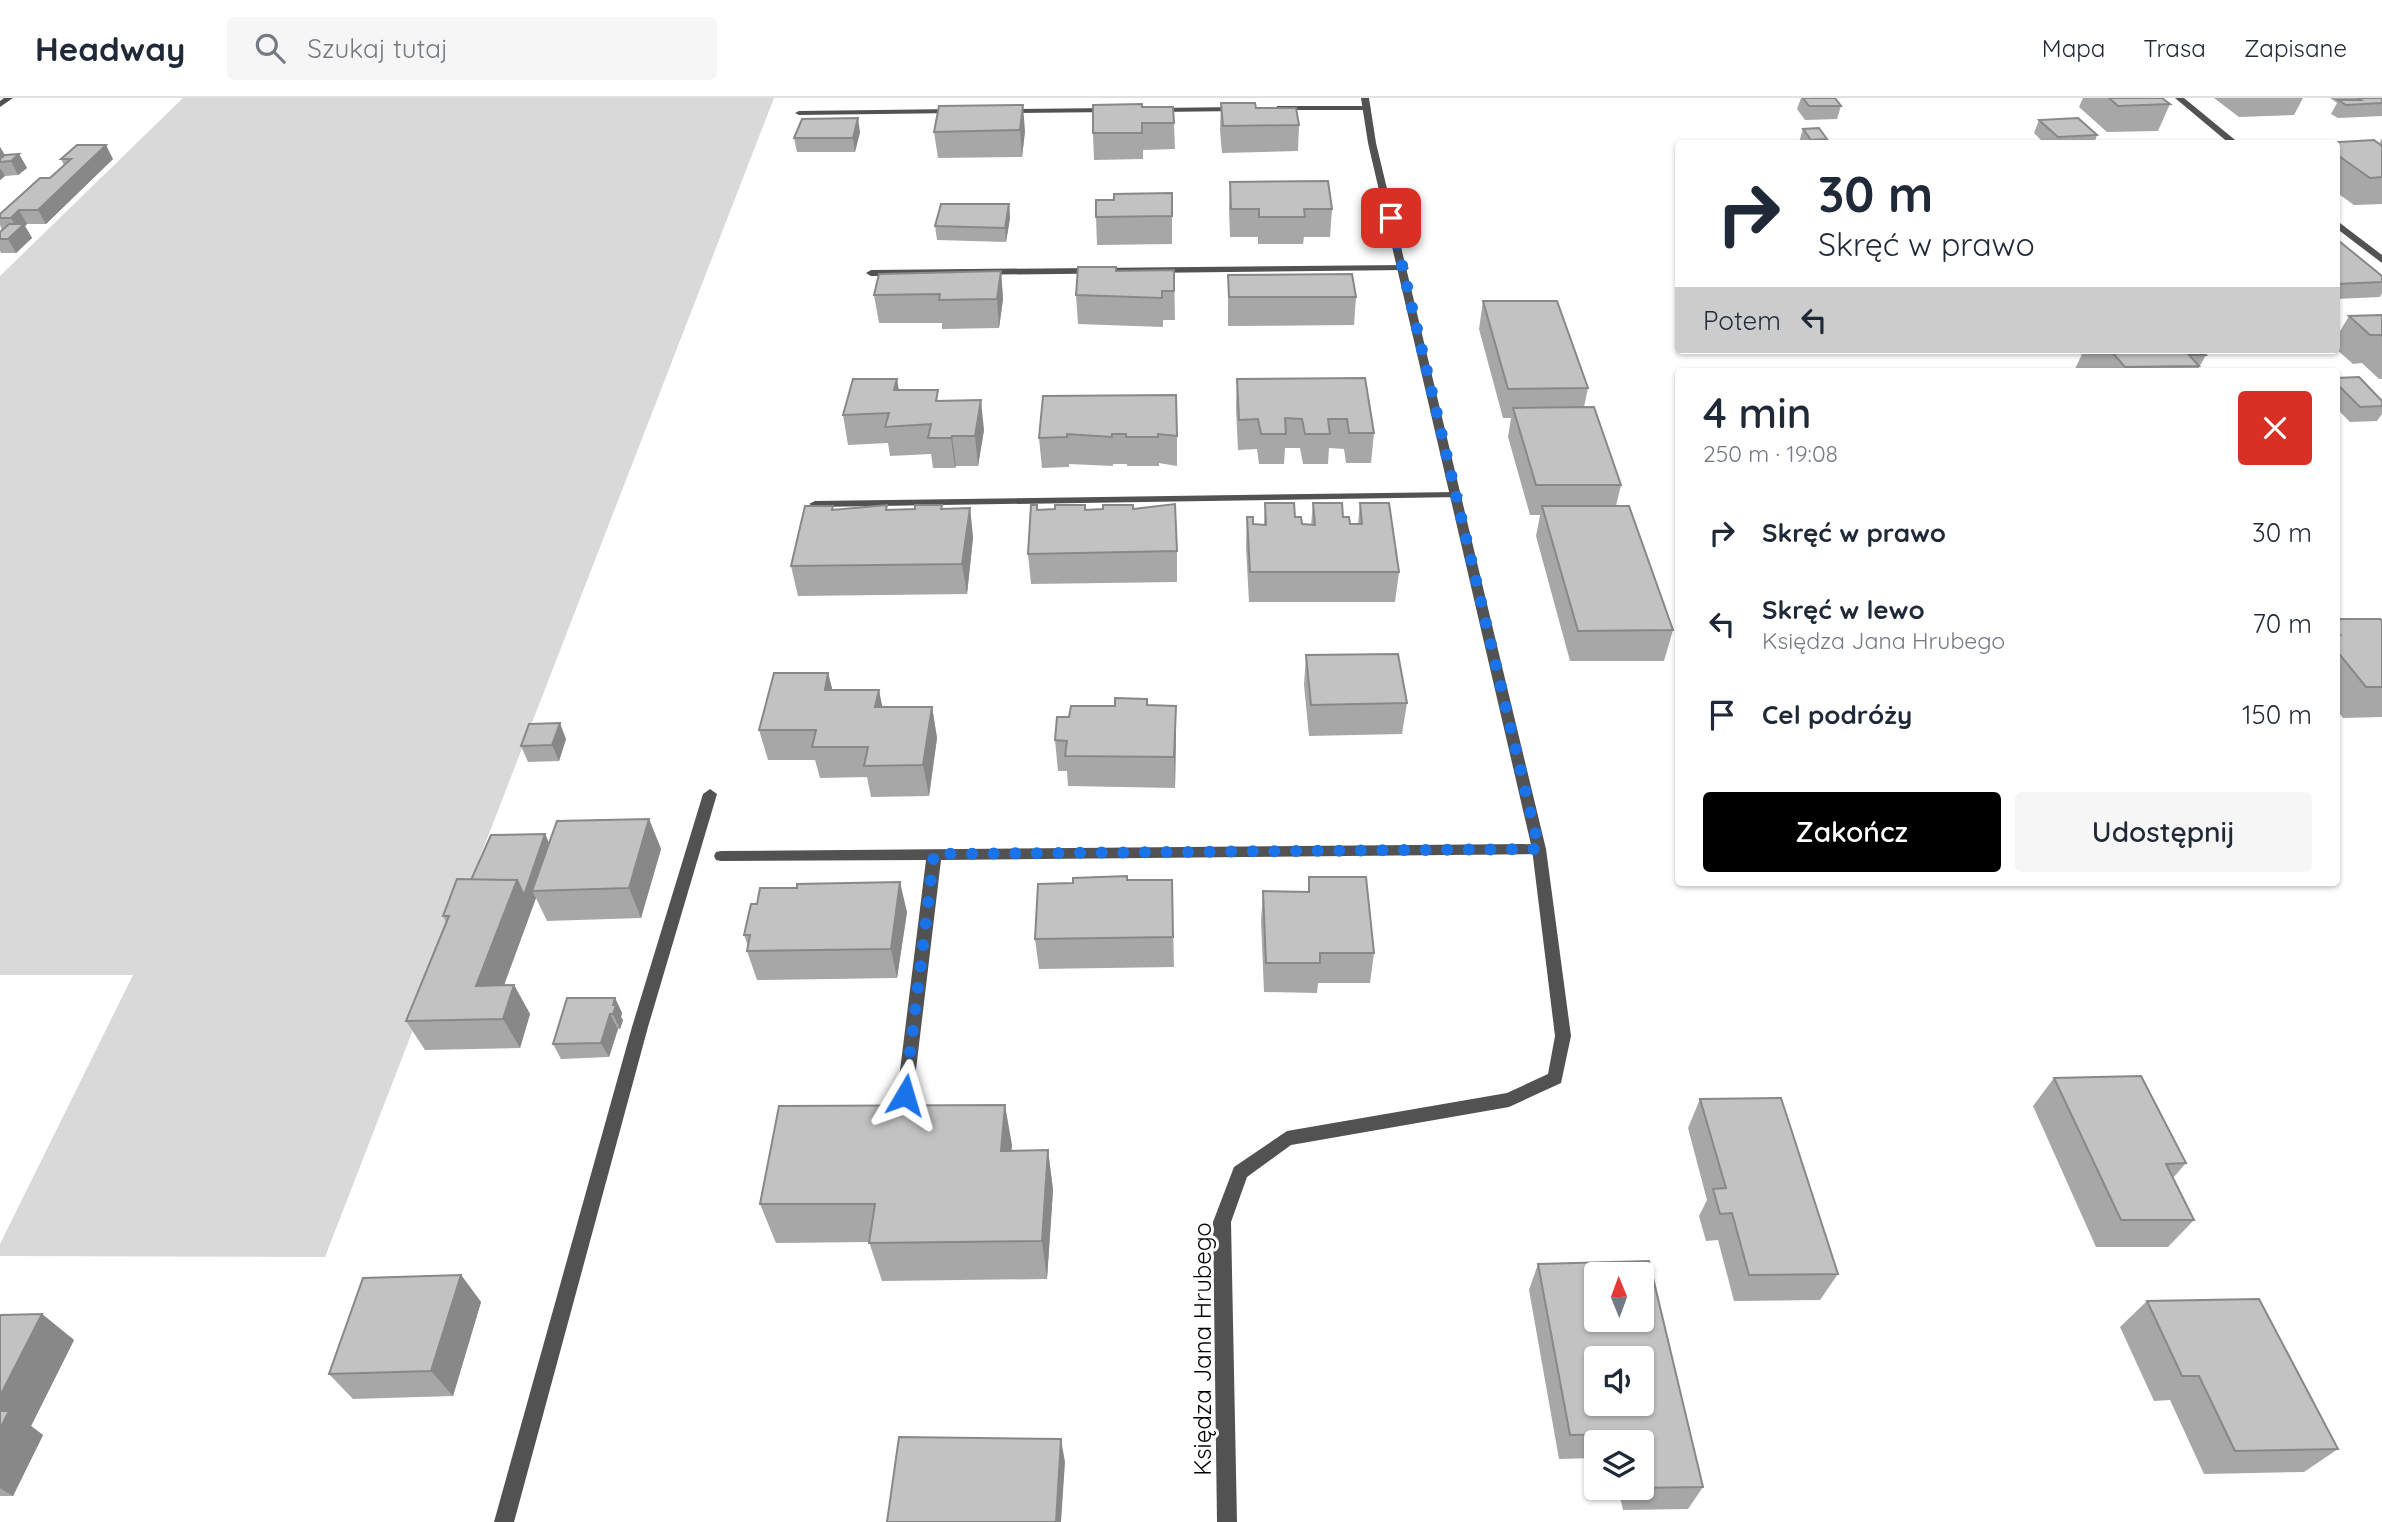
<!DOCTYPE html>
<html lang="pl">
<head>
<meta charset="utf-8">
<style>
  body { margin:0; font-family:Quicksand,sans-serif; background:#f6f6f7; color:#1f2937; height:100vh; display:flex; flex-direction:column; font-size:26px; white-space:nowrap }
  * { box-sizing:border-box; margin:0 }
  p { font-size:23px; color:#747a83 }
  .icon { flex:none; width:38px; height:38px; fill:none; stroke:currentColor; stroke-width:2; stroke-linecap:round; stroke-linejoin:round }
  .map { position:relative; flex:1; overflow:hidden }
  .details { position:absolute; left:1675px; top:270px; width:665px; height:518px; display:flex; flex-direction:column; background:#fff; border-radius:7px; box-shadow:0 2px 5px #0004 }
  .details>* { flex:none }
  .hud { position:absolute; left:1675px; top:42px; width:665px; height:214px; border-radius:7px; box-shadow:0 2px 5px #0004; background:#fff; color:#1f2937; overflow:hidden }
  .needle { width:46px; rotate:359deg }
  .controls { position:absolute; left:1584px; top:1164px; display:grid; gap:14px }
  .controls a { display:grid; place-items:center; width:70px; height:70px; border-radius:7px; background:#fff; box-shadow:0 2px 5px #0004; font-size:35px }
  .pin { position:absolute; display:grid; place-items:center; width:60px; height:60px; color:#fff; margin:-30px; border-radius:14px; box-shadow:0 4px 10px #0006 }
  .me { position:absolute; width:77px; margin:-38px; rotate:7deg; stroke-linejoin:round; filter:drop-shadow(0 0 5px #0008) }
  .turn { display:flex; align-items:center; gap:24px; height:147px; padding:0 28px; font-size:32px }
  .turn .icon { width:91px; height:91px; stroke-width:2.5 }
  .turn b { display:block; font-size:49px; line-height:60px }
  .then { display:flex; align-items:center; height:66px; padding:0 28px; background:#0003; gap:14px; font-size:26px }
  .round { display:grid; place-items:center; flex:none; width:74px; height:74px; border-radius:7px; background:#f6f6f7 }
  .headline { display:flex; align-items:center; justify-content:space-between; height:119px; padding:0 28px }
  h1 { font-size:42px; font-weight:600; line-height:52px }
  .cta { display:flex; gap:14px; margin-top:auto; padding:14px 28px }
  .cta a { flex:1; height:80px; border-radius:7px; background:#000; color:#fff; font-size:28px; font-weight:600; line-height:80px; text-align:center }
  .cta a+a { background:#f6f6f7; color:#1f2937 }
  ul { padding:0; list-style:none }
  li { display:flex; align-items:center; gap:21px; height:91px; padding:0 28px }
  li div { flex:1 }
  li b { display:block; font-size:26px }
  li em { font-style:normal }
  header { display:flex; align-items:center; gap:42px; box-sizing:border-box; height:98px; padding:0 35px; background:#fff; border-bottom:2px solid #e0e1e3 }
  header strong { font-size:33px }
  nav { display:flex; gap:38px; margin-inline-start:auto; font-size:24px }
  .search { width:490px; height:63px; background:#f6f6f7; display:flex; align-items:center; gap:18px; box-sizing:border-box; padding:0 24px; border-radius:7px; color:#747a83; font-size:26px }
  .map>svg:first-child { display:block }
</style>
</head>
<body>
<header>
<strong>Headway</strong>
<div class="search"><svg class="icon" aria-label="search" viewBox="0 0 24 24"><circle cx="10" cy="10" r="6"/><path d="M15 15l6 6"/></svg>Szukaj tutaj</div>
<nav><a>Mapa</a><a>Trasa</a><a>Zapisane</a></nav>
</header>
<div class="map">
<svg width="2382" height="1424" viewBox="0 0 2382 1424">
  <rect width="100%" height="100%" fill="#fff"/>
  <!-- green -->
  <polygon fill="#d9d9d9" points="183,0 774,0 325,1159 0,1158 0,1146 133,877 0,877 0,178"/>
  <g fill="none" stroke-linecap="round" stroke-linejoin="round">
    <!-- service -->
    <g fill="#525252" fill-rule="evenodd">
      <polygon points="1277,8 1367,8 1371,10 1367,12 1280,12 1276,10"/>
      <polygon points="1238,9 1242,11 1241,13 1157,14 1153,12 1157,10"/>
      <polygon points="1112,10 1116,12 1115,14 1007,15 1003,13 1007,11"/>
      <polygon points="955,11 959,13 958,15 799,17 795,15 799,13"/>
      <polygon points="1404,167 1409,170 1407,172 871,178 866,175 871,172"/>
      <polygon points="1457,394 1463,397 1461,399 815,409 809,406 815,403"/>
      <polygon points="710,691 717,696 648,929 514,1424 494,1424 632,929 703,696"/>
      <polygon points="1539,746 1544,747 1546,751 1544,755 1539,756 941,762 913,997 911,1002 905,1004 899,1002 897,997 926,762 721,763 716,762 714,758 716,754 721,753"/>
    </g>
    <!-- minor -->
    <g fill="#525252" fill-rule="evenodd">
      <polygon points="4,0 13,0 0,9 0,3"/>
      <polygon points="1361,0 1369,0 1376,45 1546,751 1571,938 1561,985 1509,1009 1291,1047 1247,1079 1231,1124 1237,1424 1217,1424 1213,1124 1234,1069 1287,1033 1507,995 1548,976 1555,938 1532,751 1368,45"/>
      <polygon points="2175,0 2184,0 2240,46 2230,46"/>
      <polygon points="2336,122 2382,157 2382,165 2336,130"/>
    </g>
  </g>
  <!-- wall -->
  <g fill="#a7a7a7">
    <polygon points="1801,0 1835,0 1841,8 1837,21 1805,22 1797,11"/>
    <polygon points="2083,0 2162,0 2170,6 2158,33 2107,34 2079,9"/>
    <polygon points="2214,0 2303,0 2294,17 2239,19"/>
    <polygon points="2330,0 2382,0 2382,18 2338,20 2331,16 2337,5"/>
    <polygon points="1221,5 1256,10 1299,27 1298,53 1222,55 1220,32"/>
    <polygon points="939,8 1025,33 1022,59 938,60 934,34"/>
    <polygon points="1142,9 1174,25 1175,51 1143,52 1143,61 1094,62 1093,35"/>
    <polygon points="2039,22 2097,37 2094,46 2045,46 2034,35"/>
    <polygon points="1803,31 1827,41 1826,46 1800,46 1799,44"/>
    <polygon points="860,34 855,54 797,54 794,40"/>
    <polygon points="2382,40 2382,106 2354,107 2336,94 2336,46 2379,46"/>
    <polygon points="0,49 5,57 19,56 27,70 18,77 5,78 0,82"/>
    <polygon points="61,61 113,61 46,126 27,126 25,128 32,140 16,155 1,155 0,153 0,134 2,132 0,127 0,116 50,80 64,67"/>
    <polygon points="1230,84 1332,111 1330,139 1304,139 1303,146 1258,146 1258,139 1230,139 1229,111"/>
    <polygon points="1172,95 1172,146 1097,147 1096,119 1114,102"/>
    <polygon points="1009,106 1010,120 1006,144 937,142 935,128"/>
    <polygon points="2336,144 2382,178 2382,195 2380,199 2336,201"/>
    <polygon points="1174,172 1175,222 1163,222 1163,229 1078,226 1076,197 1117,173"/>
    <polygon points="1001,173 1003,201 999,230 942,231 942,225 879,225 874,197"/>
    <polygon points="1228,177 1356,199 1354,227 1228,228"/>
    <polygon points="1483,203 1588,290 1584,309 1621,387 1616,408 1673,532 1664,563 1570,563 1536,438 1540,417 1530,417 1508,339 1511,320 1503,320 1479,231"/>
    <polygon points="2382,217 2382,281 2379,281 2362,265 2353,266 2336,251 2336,240 2349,218"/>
    <polygon points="2084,252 2202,252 2206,257 2197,273 2074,273"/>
    <polygon points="1365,280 1374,335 1371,365 1346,365 1344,351 1329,350 1328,366 1303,366 1300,350 1285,350 1284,366 1259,366 1257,351 1238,352 1236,310 1237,281"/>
    <polygon points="2336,280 2382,303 2382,316 2377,323 2350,324 2336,310"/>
    <polygon points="897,281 899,292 940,303 984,332 978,368 956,368 955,370 933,370 931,356 890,358 888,345 848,347 843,317"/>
    <polygon points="1043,298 1177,338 1177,368 1159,365 1159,368 1127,368 1127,366 1113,366 1113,368 1069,366 1069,369 1042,370 1039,340"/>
    <polygon points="1265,405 1295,419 1302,426 1311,427 1313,405 1343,419 1350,426 1358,426 1360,405 1399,474 1395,504 1249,504 1246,449 1247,419 1253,426 1264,427"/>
    <polygon points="970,410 973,440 967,496 798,498 791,468 833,412"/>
    <polygon points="1133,411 1177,453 1177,484 1031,486 1028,456 1038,412"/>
    <polygon points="2336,521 2382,523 2382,619 2343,620 2336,611"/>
    <polygon points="1306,557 1407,605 1402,636 1309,638 1304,587"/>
    <polygon points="828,575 832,592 883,609 932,609 937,640 929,698 871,699 867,679 820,680 815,662 768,662 759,632"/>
    <polygon points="1147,607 1176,608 1175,690 1068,688 1067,673 1058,673 1055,642 1069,619 1115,608"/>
    <polygon points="566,641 559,663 528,664 521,648"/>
    <polygon points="649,721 661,751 641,820 547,823 536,800 504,887 514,887 530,916 520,950 425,952 406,923 446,824 443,818 471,782 545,736 549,745"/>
    <polygon points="1309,779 1374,855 1370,885 1318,885 1317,895 1264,894 1261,823 1263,793 1308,794"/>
    <polygon points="1127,782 1172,782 1174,869 1039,871 1035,841 1073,785"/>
    <polygon points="907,814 897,880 757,882 747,853 748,848 744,837"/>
    <polygon points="615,900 622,915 621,919 623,922 620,931 618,931 609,959 561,961 553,946"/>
    <polygon points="2054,980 2186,1065 2173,1080 2194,1122 2168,1149 2096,1149 2033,1008"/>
    <polygon points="1700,1001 1838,1176 1820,1202 1734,1203 1718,1142 1706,1143 1699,1118 1707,1102 1688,1030"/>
    <polygon points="1012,1047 1011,1053 1048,1052 1053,1092 1047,1181 882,1183 869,1144 776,1145 760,1106"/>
    <polygon points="1538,1166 1703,1389 1688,1411 1623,1412 1618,1390 1642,1390 1642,1344 1596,1344 1596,1360 1559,1361 1529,1192"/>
    <polygon points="461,1177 481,1204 453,1298 353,1301 329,1276"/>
    <polygon points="2147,1203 2338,1351 2304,1374 2204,1376 2170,1302 2154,1303 2120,1229"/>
    <polygon points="42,1216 74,1242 31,1328 43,1337 13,1398 0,1398 0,1217"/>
  </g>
  <!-- shaded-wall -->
  <g fill="#888">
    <polygon points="1023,7 1025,33 1022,59 1020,32"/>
    <polygon points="858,20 860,34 855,54 853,40"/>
    <polygon points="106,47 113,61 46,126 38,112"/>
    <polygon points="0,49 8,63 0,64"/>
    <polygon points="19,56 27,70 18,77 11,63"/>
    <polygon points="0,70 5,78 0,82"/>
    <polygon points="1009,106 1010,120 1006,144 1005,130"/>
    <polygon points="19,112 27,126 25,128 32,140 16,155 8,141 18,132 11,120"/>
    <polygon points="1001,173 1003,201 999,230 997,201"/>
    <polygon points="897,281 901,310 894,292"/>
    <polygon points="981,302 984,332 978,368 975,338"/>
    <polygon points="952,338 956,368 955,370 951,340"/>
    <polygon points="970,410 973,440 967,496 962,466"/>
    <polygon points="828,575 836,605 825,592"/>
    <polygon points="879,592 885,622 875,609"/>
    <polygon points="1176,608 1176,638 1175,690 1174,659"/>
    <polygon points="932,609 937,640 929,698 923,667"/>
    <polygon points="560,625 566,641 559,663 552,647"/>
    <polygon points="649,721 661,751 641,820 629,790"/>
    <polygon points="545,736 552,752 532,793 536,800 493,917 476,888 517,782"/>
    <polygon points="900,784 907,814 897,880 891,851"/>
    <polygon points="514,887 530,916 520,950 503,921"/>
    <polygon points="615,900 622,915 621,919 623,922 620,931 613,916 613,907"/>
    <polygon points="610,916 618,931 609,959 601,945"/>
    <polygon points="1005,1007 1012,1047 1008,1093 1001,1053"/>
    <polygon points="1048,1052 1053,1092 1047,1181 1042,1143"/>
    <polygon points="461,1177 481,1204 453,1298 431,1273"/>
    <polygon points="42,1216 74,1242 31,1328 43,1337 13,1398 0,1390 0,1298"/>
    <polygon points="1061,1341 1065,1364 1061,1424 1056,1424"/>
  </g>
  <!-- building -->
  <g fill="#c2c2c2" stroke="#888" stroke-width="2" fill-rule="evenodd">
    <polygon points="1803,0 1835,0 1841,8 1809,8"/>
    <polygon points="2109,0 2162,0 2170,6 2118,8"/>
    <polygon points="2358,0 2382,0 2382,5 2346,7 2338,2 2361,2"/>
    <polygon points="1221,5 1255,5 1256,10 1296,10 1299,27 1223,28"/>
    <polygon points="1142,6 1142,9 1173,9 1174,25 1142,25 1142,35 1093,35 1093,7"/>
    <polygon points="1023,7 1020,32 934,34 939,8"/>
    <polygon points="858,20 853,40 794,40 802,21"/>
    <polygon points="2078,20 2097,37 2058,39 2039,22"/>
    <polygon points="1819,30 1827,41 1811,42 1803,31"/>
    <polygon points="2374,42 2382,48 2382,79 2370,80 2336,56 2336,46 2322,45"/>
    <polygon points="2215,43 2219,46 2163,46 2162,45"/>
    <polygon points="77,47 106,47 38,112 19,112 11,120 0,120 0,116 40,80 50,80 71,61 61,61"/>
    <polygon points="19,56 11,63 0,64 0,61 5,57"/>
    <polygon points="1328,83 1332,111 1304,111 1305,119 1259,119 1259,111 1231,111 1230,84"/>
    <polygon points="1172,95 1172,118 1096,119 1096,102 1114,102 1114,96"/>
    <polygon points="941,106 1009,106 1005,130 935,128"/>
    <polygon points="9,126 24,126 8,141 0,141 0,134"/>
    <polygon points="2339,143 2382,178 2382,184 2336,186 2336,144"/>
    <polygon points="1078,169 1116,169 1116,173 1174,172 1174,193 1162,193 1162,200 1076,197"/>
    <polygon points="1001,173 997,201 939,202 940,196 874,197 879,176"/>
    <polygon points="1352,176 1356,199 1229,199 1228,177"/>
    <polygon points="1483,203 1557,203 1588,290 1508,291"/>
    <polygon points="2382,217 2382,238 2381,237 2370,237 2349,218"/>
    <polygon points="2110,252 2202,252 2206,257 2189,257 2199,268 2125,269"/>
    <polygon points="2359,279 2382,303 2382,308 2360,309 2336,285 2336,280"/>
    <polygon points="1365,280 1374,335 1349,335 1347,321 1328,321 1330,336 1305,336 1302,321 1285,320 1286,336 1261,336 1258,321 1239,322 1237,281"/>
    <polygon points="853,281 897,281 894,292 938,292 936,303 981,302 975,338 952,338 951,340 928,340 931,326 885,329 889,315 843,317"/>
    <polygon points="1176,297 1177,338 1158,336 1158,339 1126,339 1126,336 1112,336 1112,339 1067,336 1067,339 1039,340 1043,298"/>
    <polygon points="1594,309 1621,387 1536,387 1513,310"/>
    <polygon points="1265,405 1294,405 1295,419 1301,419 1302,426 1315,427 1313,405 1342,405 1343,419 1349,419 1350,426 1362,426 1360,405 1389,405 1399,474 1250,474 1247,419 1253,419 1253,426 1266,427"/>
    <polygon points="1175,406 1177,453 1028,456 1031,407 1037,407 1037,412 1055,411 1055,407 1085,407 1085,412 1103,411 1103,407 1133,407 1133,411"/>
    <polygon points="887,407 886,412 915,411 915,407 942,407 941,411 970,410 962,466 791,468 805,408 833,408 832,412"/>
    <polygon points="1542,408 1629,408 1673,532 1578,533"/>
    <polygon points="2336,521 2380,521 2382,523 2382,589 2366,589 2336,552 2336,537 2340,537 2336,533"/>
    <polygon points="1398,556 1407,605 1311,607 1306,557"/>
    <polygon points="774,575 828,575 825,592 879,592 875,609 932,609 923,667 864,668 868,649 812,649 816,632 759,632"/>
    <polygon points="1115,600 1147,601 1147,607 1176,608 1174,659 1065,658 1067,643 1055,642 1057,619 1069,619 1071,608 1115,608"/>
    <polygon points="560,625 552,647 521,648 529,626"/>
    <polygon points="649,721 629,790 532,793 557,723"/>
    <polygon points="545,736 524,797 517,782 471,782 491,737"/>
    <polygon points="1127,778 1127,782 1172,782 1173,839 1035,841 1038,786 1073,785 1073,780"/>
    <polygon points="1309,779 1366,779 1374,855 1320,855 1320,865 1266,865 1263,793 1309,794"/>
    <polygon points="457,781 517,782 476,888 514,887 503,921 406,923 449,818 443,818"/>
    <polygon points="900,784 891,851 747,853 750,837 744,837 751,806 757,806 760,790 797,790 797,786"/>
    <polygon points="567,900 615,900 613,907 616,907 613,916 610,916 601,945 553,946"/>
    <polygon points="2141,978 2186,1065 2166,1066 2194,1122 2121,1122 2054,980"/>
    <polygon points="1781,1000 1838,1176 1749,1177 1732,1115 1720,1116 1713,1091 1726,1090 1700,1001"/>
    <polygon points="1005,1007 1001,1053 1048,1052 1042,1143 869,1145 875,1106 760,1106 779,1008"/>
    <path d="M1649,1163L1703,1389L1636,1390H1642V1344H1626L1624,1336L1570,1337L1538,1166ZM1596,1176H1642V1222H1596ZM1596,1260H1642V1306H1596Z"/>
    <polygon points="461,1177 431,1273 329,1276 363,1180"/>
    <polygon points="2259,1201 2338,1351 2235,1353 2199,1278 2182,1278 2147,1203"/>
    <polygon points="42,1216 0,1298 0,1217"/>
    <polygon points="0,1313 9,1313 0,1331"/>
    <polygon points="899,1339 1061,1341 1056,1424 887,1424"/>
  </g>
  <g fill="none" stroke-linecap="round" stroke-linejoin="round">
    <!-- route -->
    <polyline stroke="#1a73e8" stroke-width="12" stroke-dasharray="0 21.6" points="905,997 934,756 1539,751 1391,120"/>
  </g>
  <g text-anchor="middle" stroke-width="6" stroke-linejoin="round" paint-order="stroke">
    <!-- street labels -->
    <g font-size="24" fill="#000" stroke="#fff">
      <text transform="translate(1203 1251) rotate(-90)" y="8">Księdza Jana Hrubego</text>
    </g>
  </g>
</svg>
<div class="controls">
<a><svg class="needle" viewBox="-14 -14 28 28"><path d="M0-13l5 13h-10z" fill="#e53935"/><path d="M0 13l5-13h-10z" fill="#747a83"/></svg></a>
<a><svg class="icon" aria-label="sound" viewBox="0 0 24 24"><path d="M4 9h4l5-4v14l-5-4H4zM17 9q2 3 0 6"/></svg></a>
<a><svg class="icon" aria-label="layers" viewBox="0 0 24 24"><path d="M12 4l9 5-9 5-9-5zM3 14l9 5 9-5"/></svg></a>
</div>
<div class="pin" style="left:1391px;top:120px;background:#d93025"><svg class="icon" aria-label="arrive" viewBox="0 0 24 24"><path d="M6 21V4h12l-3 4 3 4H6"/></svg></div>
<svg class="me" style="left:905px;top:997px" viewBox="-20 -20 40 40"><path d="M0-17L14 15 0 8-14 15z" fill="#1a73e8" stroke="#fff" stroke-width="4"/></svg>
<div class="hud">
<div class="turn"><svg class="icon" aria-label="right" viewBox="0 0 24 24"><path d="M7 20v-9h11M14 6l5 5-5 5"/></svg><div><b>30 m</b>Skręć w prawo</div></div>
<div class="then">Potem<svg class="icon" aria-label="left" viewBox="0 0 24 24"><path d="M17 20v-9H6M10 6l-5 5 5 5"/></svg></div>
</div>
<section class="details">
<div class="headline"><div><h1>4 min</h1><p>250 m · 19:08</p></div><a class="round" style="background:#d93025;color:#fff"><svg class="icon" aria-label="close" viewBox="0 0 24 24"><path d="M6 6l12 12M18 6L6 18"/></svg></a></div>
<ul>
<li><svg class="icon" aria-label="right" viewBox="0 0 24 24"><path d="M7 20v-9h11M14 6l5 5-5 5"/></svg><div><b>Skręć w prawo</b></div><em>30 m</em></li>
<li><svg class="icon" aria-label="left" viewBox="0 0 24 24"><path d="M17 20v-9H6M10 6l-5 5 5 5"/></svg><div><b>Skręć w lewo</b><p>Księdza Jana Hrubego</p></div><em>70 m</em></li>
<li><svg class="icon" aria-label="arrive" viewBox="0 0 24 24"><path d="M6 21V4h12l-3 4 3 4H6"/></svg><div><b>Cel podróży</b></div><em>150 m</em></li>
</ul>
<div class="cta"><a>Zakończ</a><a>Udostępnij</a></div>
</section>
</div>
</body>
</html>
